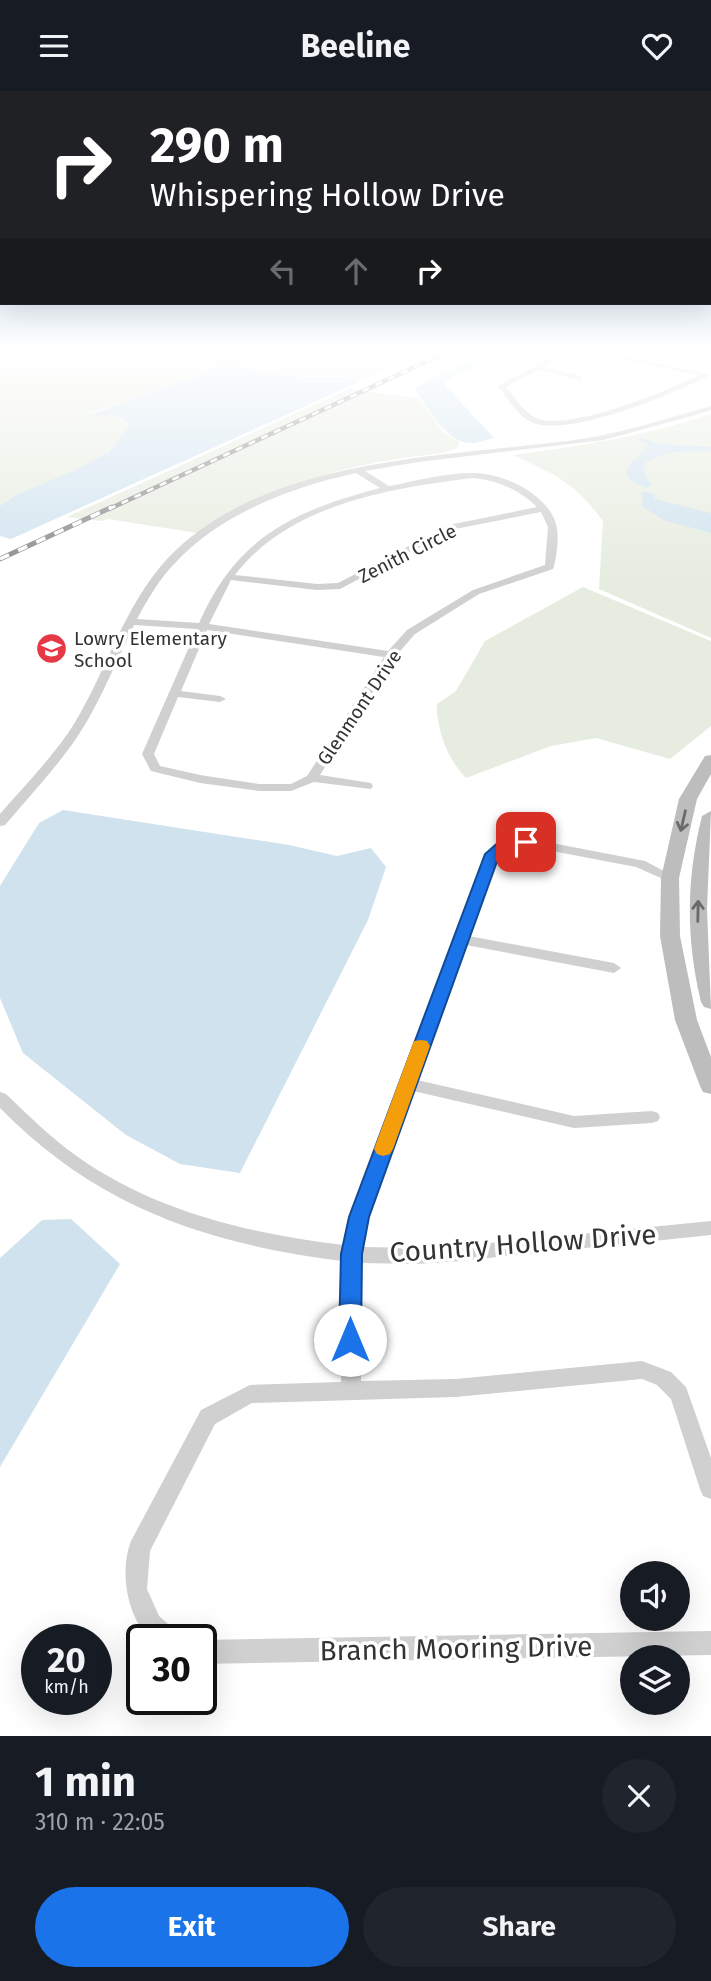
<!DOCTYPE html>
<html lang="en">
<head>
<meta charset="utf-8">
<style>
  body { margin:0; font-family:"Fira Sans",sans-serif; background:#20242c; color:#f1f3f6; height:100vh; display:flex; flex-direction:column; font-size:26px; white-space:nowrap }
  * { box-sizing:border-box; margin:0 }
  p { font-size:23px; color:#9ea1a6 }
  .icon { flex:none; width:38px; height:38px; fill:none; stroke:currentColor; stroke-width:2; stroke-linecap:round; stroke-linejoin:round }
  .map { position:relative; height:1645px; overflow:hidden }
  .side { display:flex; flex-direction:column; background:#171b24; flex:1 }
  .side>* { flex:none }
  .guide { position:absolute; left:0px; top:0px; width:712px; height:214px; box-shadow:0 7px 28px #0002; background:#202124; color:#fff; overflow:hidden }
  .buttons { position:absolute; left:620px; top:1470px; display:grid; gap:14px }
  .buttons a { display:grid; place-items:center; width:70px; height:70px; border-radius:50%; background:#171b24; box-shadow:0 7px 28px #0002; font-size:35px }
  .speed { position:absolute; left:21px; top:1533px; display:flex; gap:14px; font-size:35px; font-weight:700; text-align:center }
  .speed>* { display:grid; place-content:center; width:91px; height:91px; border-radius:50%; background:#171b24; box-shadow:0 7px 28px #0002; line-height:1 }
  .speed small { font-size:18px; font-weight:400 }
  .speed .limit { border:4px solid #111; border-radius:10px; background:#fff; color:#111 }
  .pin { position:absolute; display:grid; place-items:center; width:60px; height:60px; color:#fff; margin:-30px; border-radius:14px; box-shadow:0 4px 10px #0006 }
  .me { position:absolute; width:77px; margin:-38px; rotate:0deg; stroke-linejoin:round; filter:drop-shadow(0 0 5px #0008) }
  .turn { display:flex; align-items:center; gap:24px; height:147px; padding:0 35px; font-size:32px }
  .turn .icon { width:91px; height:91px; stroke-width:2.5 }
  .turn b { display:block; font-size:49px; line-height:60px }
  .lanes { display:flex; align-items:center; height:66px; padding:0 35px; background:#0003; justify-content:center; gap:35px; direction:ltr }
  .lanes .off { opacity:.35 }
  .round { display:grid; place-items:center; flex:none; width:74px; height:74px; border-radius:37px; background:#20242c }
  .headline { display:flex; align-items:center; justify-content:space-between; height:119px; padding:0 35px }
  h1 { font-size:42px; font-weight:700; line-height:52px }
  .action { display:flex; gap:14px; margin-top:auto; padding:14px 35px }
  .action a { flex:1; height:80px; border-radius:42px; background:#1a73e8; color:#fff; font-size:28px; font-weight:700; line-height:80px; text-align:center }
  .action a+a { background:#20242c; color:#f1f3f6 }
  header { display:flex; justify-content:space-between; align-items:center; height:91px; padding:0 35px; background:#171b24; font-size:32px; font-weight:700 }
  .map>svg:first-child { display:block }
</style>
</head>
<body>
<header><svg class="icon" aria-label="menu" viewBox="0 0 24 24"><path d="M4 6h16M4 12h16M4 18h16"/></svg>Beeline<svg class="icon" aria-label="heart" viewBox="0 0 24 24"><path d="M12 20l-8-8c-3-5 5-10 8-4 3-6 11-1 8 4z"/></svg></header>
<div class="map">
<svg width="711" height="1645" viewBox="0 0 711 1645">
  <rect width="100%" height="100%" fill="#fff"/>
  <!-- green -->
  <g fill="#e6ecdf">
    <path d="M0,262H405L369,276L409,262H424L362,289L342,285H302L223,273L88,324L109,323L131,333C123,342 116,355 107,362C75,387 32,393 0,416Z"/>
    <path d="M349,298L419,307L444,342L460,351L457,357L444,362C358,370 269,393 197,442L108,428L101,430L67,426Z"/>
    <path d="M711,323V547L599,498L603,430C575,392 555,383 513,364C580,355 646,345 711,323Z"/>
    <path d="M583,496L711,550V635L670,668L596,647L551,655L466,687C448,669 436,638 437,613L456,600L485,550Z"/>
  </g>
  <!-- water -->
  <g fill="#cfe2ee">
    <path d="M483,262H501L449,288L444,293L494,347C487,348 479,352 472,352C445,353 428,315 414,297Z"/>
    <path d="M224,273L301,286H341L361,290L11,448L0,445V415L18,403L71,381L108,362L130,333C114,321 104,325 85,326Z"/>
    <path d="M640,346L661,353L711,356V360C687,361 664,358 644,373L643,381L652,394L647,397C607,382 638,371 648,354L637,348Z"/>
    <polygon points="644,400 655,403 655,408 711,422 711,442 663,429 642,415 643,406 640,402"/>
    <polygon points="63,719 289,754 337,765 371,757 386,776 368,829 240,1082 180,1073 126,1044 23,962 0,907 0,795 39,732"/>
    <polygon points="71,1128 120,1173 0,1376 0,1167 42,1129"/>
  </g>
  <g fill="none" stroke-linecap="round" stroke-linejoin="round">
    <!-- street -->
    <g fill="#d0d0d0" fill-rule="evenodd">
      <path d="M559,262H566L543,276L581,285V289L538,279L506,296C515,306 524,322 536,327C569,341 667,300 699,284L599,264L596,262H607L711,284C676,301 568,348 531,331C517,324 507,307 498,295Z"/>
      <path d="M711,315V319L699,323L604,349L418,371L365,380L389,395C416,390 447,381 475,382C504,383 544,401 555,430C560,443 557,465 553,478L479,503L415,543L395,566L320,684L371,692L373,695L371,698L314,691L291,700H259L200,692L151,680L142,663L197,538L134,534C118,567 104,601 86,632C64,669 33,701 5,734L0,735V723C25,694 53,666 74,633C107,579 124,514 168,467C269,362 454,367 588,347C630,340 670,326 711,315ZM356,382L380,397C293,420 237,446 199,532L137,528C148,508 159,488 176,471C222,422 292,396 356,382ZM473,387C497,389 520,399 537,416L449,434L338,492L317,493L235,484C289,413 391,397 473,387ZM541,421L548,436L545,474L473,499L407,539L388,560L209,533L231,489L317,499L340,498L455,438ZM207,539L384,566L307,685L291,693H259L200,684L160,675L154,663L178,606L220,611L226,608L220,605L181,600Z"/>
      <path d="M526,747L645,770L677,787L670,791L636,776L526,755L509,757L498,765L469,845L614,872L621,877L614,882L466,854L417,989L574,1025L652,1020L658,1022L660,1026L658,1030L652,1032L574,1037L413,1000L368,1126L362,1156L416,1157L460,1155L711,1130V1144L460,1170L416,1173L360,1172L361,1290L456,1288L642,1270L671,1281L686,1296L711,1367V1408L703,1405L700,1398L671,1308L657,1294L642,1288L456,1306L252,1312L215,1333L150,1460L147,1498L159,1525L177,1541L181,1549H151C127,1527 119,1480 131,1450L201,1319L250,1294L341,1291L342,1170C207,1153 97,1116 0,1017V1001L6,1003C29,1025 51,1047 78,1066C156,1121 251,1143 344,1154L350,1126L485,763L500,750Z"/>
      <polygon points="711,1540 711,1564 201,1573 201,1549"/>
    </g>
    <!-- secondary -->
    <g fill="#bdbdbd" fill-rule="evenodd">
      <polygon points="711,664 711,683 697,708 679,787 680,845 697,929 711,966 711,1003 703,1001 700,995 675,929 660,845 661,787 679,708 705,665"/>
      <path d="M711,720L707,818L711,918L704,916L701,911C686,847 686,789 702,725Z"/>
    </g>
    <defs>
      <polyline id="rail-far1" points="109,418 445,262"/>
      <polyline id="rail" points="0,468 112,416"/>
    </defs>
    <!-- rail-far1 casing -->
    <use href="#rail-far1" stroke="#888" stroke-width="4.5"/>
    <!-- rail casing -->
    <use href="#rail" stroke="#888" stroke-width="5"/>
    <!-- rail-far1 -->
    <use href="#rail-far1" stroke="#fff" stroke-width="2.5" stroke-dasharray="7" stroke-linecap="butt"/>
    <!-- rail -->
    <use href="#rail" stroke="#fff" stroke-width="3.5" stroke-dasharray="10" stroke-linecap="butt"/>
  </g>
  <!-- one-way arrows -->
  <defs><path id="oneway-shaft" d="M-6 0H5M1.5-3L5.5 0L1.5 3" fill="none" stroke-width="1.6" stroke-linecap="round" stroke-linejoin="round" transform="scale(1.75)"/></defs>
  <g stroke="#6a6a6a">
    <use href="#oneway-shaft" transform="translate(683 730) rotate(103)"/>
    <use href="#oneway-shaft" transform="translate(698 820) rotate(-89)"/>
  </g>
  <!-- sky -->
  <linearGradient id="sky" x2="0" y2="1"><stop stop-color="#9ec6ea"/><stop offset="0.53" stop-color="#fff"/><stop offset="1" stop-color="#fff" stop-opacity="0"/></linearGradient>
  <rect width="711" height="492" fill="url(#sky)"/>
  <!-- route -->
  <polygon fill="#1a73e8" stroke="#114b97" stroke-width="2" points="526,747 531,748 533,751 531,755 509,757 499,765 369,1126 362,1163 361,1249 358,1256 350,1259 342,1256 339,1249 341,1163 349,1126 485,763 500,750"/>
  <!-- slow -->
  <polygon fill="#f59e0b" points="421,949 427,950 430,955 393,1058 390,1063 383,1065 377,1063 374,1058 412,955 414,950"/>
  <!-- icons -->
  <defs>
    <symbol id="school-disc" viewBox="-11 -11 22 22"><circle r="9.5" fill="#e63946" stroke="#fff"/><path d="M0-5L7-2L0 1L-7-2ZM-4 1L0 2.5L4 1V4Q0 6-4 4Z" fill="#fff"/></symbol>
  </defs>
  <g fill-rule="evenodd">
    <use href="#school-disc" x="34" y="540" width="35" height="35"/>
  </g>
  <g text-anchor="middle" stroke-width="7" stroke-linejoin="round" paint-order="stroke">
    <!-- far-street labels -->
    <g font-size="19" fill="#333" stroke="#fff">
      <text transform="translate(407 462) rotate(-27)" y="7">Zenith Circle</text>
      <text transform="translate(359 616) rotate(-56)" y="7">Glenmont Drive</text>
    </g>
    <!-- far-poi labels -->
    <g font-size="19" fill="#333" stroke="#fff" text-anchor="start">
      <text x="74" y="554">Lowry Elementary<tspan x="74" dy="22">School</tspan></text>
    </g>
    <!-- near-street labels -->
    <g font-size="28" fill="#333" stroke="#fff">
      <text transform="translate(523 1152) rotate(-4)" y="10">Country Hollow Drive</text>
      <text transform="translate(456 1557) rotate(-1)" y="10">Branch Mooring Drive</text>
    </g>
  </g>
</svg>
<div class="buttons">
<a><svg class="icon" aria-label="sound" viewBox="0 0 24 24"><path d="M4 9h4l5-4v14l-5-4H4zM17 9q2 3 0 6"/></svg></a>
<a><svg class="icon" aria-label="layers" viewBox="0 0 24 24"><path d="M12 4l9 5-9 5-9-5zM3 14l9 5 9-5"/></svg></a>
</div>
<div class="speed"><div>20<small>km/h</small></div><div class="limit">30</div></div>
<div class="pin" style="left:526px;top:751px;background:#d93025"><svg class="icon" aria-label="arrive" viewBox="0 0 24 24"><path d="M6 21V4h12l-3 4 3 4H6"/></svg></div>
<svg class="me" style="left:350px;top:1249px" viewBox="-20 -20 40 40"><circle r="19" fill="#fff"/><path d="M0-13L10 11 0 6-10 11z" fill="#1a73e8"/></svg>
<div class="guide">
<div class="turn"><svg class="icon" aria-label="right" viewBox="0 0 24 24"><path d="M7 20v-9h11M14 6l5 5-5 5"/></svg><div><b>290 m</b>Whispering Hollow Drive</div></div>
<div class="lanes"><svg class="icon off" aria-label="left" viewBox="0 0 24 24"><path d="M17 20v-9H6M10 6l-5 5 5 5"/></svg><svg class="icon off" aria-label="ahead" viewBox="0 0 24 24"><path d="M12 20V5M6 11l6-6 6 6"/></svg><svg class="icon" aria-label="right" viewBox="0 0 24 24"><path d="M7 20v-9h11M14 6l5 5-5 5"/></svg></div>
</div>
</div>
<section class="side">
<div class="headline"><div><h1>1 min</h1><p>310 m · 22:05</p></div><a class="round"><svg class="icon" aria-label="close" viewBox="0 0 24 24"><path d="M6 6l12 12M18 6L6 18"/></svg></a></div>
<div class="action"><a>Exit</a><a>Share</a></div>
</section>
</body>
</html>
